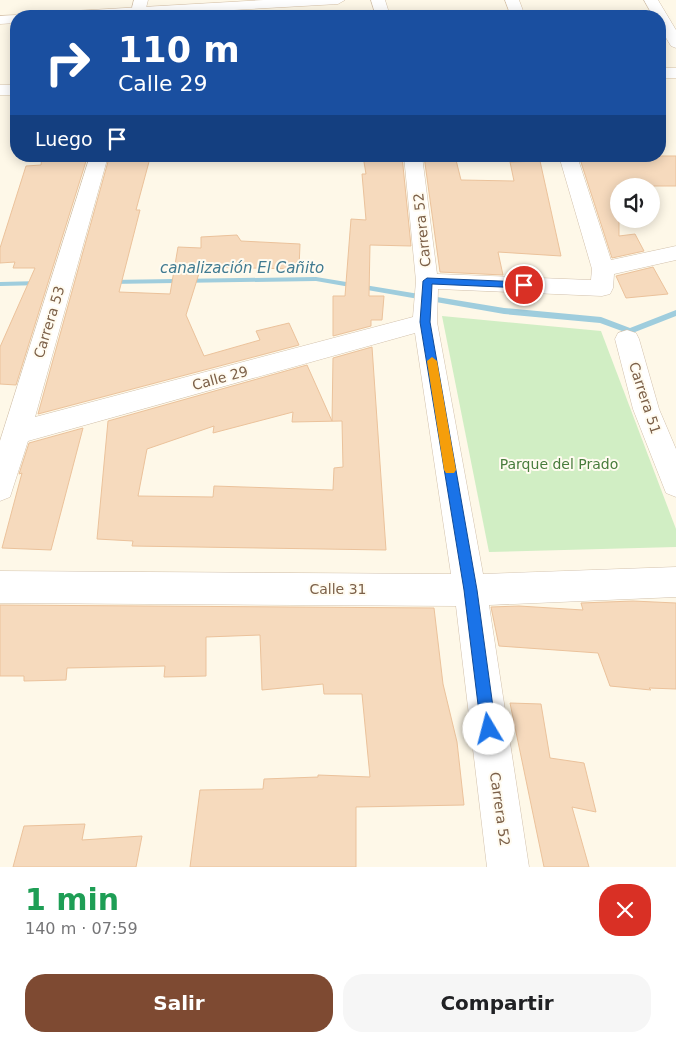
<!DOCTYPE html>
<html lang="es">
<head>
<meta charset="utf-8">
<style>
  body { margin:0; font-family:"DejaVu Sans",sans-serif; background:#f6f6f6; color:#202124; height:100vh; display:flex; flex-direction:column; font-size:19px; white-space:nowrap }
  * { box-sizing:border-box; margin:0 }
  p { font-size:16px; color:#757577 }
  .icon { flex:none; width:28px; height:28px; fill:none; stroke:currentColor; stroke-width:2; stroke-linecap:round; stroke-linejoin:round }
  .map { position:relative; height:867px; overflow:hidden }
  .details { display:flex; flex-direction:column; background:#fff; flex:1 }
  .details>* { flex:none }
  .guide { position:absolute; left:10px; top:10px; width:656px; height:152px; border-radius:20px; box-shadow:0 2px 12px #0003; background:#1a4fa0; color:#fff; overflow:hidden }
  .tools { position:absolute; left:610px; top:178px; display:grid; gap:10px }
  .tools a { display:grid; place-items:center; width:50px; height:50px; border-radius:50%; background:#fff; box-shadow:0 2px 12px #0003; font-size:25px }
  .pin { position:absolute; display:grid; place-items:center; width:42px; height:42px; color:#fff; margin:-21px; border:2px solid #fff; border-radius:50%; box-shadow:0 1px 5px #0007 }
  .me { position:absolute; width:55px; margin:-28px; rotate:352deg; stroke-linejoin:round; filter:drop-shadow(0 0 4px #0008) }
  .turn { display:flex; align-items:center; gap:18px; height:105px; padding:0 25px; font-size:22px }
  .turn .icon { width:65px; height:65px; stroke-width:2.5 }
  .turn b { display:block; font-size:35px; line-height:42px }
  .then { display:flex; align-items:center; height:48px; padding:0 25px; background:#0003; gap:10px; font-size:19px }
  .round { display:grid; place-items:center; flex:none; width:52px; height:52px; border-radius:20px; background:#f6f6f6 }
  .head { display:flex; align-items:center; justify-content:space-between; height:85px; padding:0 25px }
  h1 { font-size:30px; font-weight:800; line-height:38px; color:#1e9e55 }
  .action { display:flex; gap:10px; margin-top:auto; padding:10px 25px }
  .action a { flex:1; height:58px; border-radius:20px; background:#7e4a32; color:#fff; font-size:20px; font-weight:800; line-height:58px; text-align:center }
  .action a+a { background:#f6f6f6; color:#202124 }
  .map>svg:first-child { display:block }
</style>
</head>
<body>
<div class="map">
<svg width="676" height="867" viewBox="0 0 676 867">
  <rect width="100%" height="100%" fill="#fef8e8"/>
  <!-- green -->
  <polygon fill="#d1eec4" points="442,316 601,331 676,529 676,547 489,552"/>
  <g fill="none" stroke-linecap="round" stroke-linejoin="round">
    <!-- stream -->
    <g fill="#9fcddd" fill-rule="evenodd">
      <polygon points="316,277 504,308 601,317 630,328 676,310 676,316 630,334 600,323 504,314 316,281 110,284 106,282 110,280"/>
      <polygon points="40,281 43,281 43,285 0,286 0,282"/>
    </g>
  </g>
  <!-- building -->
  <g fill="#f6dabd" stroke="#ebc29b" fill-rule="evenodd">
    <polygon points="42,156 75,156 75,158 87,158 16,385 0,384 0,347 35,268 13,268 15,262 0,263 0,248 26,166 41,165"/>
    <polygon points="363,156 402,156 411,246 370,245 369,296 384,296 382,320 371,320 371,326 333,336 333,296 345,296 351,219 366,220 362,174 366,174"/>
    <polygon points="424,156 455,156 461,180 514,181 510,162 540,161 561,256 498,252 503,275 440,272"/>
    <polygon points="579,156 676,156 676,186 619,186 619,236 635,234 644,251 612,258"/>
    <polygon points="109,158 150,158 136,210 140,210 119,292 170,294 178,247 201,248 201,237 237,235 241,241 300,244 299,269 201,267 186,315 204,356 260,340 256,331 289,323 299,345 38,414"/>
    <polygon points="653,267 668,294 626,298 616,276"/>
    <path d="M372,347L386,550L132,546L133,541L97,539L108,421L307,365L332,421L333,358ZM293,412L292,422L342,421L343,467L334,468L333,490L214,486L213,497L138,496L147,449L214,426L213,433Z"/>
    <polygon points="83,428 51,550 2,548 22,473 19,474 29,443"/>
    <polygon points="633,601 676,603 676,689 649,688 651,690 610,686 598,653 499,646 491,607 519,606 583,610 581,603"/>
    <polygon points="0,605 434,608 443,684 457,742 464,805 356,807 356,867 190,867 200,790 263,789 264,779 318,777 318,775 370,777 362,694 324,694 323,684 262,690 260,635 206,637 206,676 164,677 165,666 67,668 66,680 24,681 24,676 0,676"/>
    <polygon points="510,703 541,704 550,758 584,763 596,812 572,807 589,867 544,867"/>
    <polygon points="85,824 82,840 142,836 136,867 13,867 24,826"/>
  </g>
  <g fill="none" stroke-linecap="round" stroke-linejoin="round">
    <defs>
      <g id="street">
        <polygon points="134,0 148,0 144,16 130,16"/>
        <polygon points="371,0 385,0 390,16 376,16"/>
        <polygon points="644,0 658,0 676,30 676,48 671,46 660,28 660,16 653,16"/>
        <rect x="0" y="85" width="16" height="10"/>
        <polygon points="90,156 108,156 35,417 413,317 416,281 404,156 422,156 437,274 591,280 592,269 559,156 577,156 611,260 676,246 676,260 614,274 613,288 610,294 602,296 438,289 437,322 483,574 676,567 676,597 489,605 529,867 487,867 456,606 0,603 0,571 451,574 415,333 28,441 10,497 0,501 0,441"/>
        <polygon points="627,330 636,333 639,339 659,409 676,449 676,497 666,493 633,409 615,339 618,333"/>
      </g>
      <g id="secondary">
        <polygon points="264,0 345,0 338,4 127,16 49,16 51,13 56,12"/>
        <polygon points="505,0 519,0 525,16 511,16"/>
        <polygon points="16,15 21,16 16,16 16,23 0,24 0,16"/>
        <rect x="660" y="68" width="16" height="10"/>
      </g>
    </defs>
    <!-- street casing -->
    <use href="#street" stroke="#d2c1ac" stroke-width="1"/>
    <!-- secondary casing -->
    <use href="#secondary" stroke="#d6c2a9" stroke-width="1"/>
    <!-- street -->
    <use href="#street" fill="#fff" fill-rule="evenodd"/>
    <!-- secondary -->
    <use href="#secondary" fill="#fff" fill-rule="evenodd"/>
  </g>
  <!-- route -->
  <polygon fill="#1a73e8" stroke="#114b97" points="427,278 524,282 529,285 524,288 432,284 430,322 477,590 496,729 494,734 489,736 483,734 481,729 464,590 420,322 423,281"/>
  <!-- slow -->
  <polygon fill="#f59e0b" points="432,357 437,361 456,470 454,473 446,473 444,470 427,361"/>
  <g text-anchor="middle" stroke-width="4" stroke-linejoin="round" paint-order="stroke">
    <!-- street labels -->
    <g font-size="14" fill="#7c6048" stroke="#fffbf0">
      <text transform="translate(422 230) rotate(-96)" y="5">Carrera 52</text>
      <text transform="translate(49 322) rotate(-73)" y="5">Carrera 53</text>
      <text transform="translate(220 378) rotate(-15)" y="5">Calle 29</text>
      <text transform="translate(645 398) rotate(72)" y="5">Carrera 51</text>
      <text x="338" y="594">Calle 31</text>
      <text transform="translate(500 809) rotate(82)" y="5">Carrera 52</text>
    </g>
    <!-- park labels -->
    <g font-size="14" fill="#487c3c" stroke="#fffbf0">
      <text x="559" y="469">Parque del Prado</text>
    </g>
    <!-- water labels -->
    <g font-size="15" font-style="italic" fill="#407a90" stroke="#fffbf0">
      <text x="242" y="273">canalización El Cañito</text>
    </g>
  </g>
</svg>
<div class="tools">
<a><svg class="icon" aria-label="sound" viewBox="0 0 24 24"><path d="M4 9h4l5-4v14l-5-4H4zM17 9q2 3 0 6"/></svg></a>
</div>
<div class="pin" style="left:524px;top:285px;background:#d93025"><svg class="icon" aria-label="arrive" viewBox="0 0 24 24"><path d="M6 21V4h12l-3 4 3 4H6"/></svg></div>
<svg class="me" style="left:489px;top:729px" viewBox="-20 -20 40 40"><circle r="19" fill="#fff"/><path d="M0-13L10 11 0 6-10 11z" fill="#1a73e8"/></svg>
<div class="guide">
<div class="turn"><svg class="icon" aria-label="right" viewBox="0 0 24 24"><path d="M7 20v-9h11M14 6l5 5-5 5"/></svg><div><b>110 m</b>Calle 29</div></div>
<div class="then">Luego<svg class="icon" aria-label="arrive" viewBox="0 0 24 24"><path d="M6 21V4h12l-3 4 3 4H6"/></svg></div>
</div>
</div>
<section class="details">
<div class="head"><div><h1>1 min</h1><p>140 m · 07:59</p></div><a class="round" style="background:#d93025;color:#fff"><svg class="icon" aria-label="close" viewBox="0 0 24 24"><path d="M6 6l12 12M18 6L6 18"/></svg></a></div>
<div class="action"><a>Salir</a><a>Compartir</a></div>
</section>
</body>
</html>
